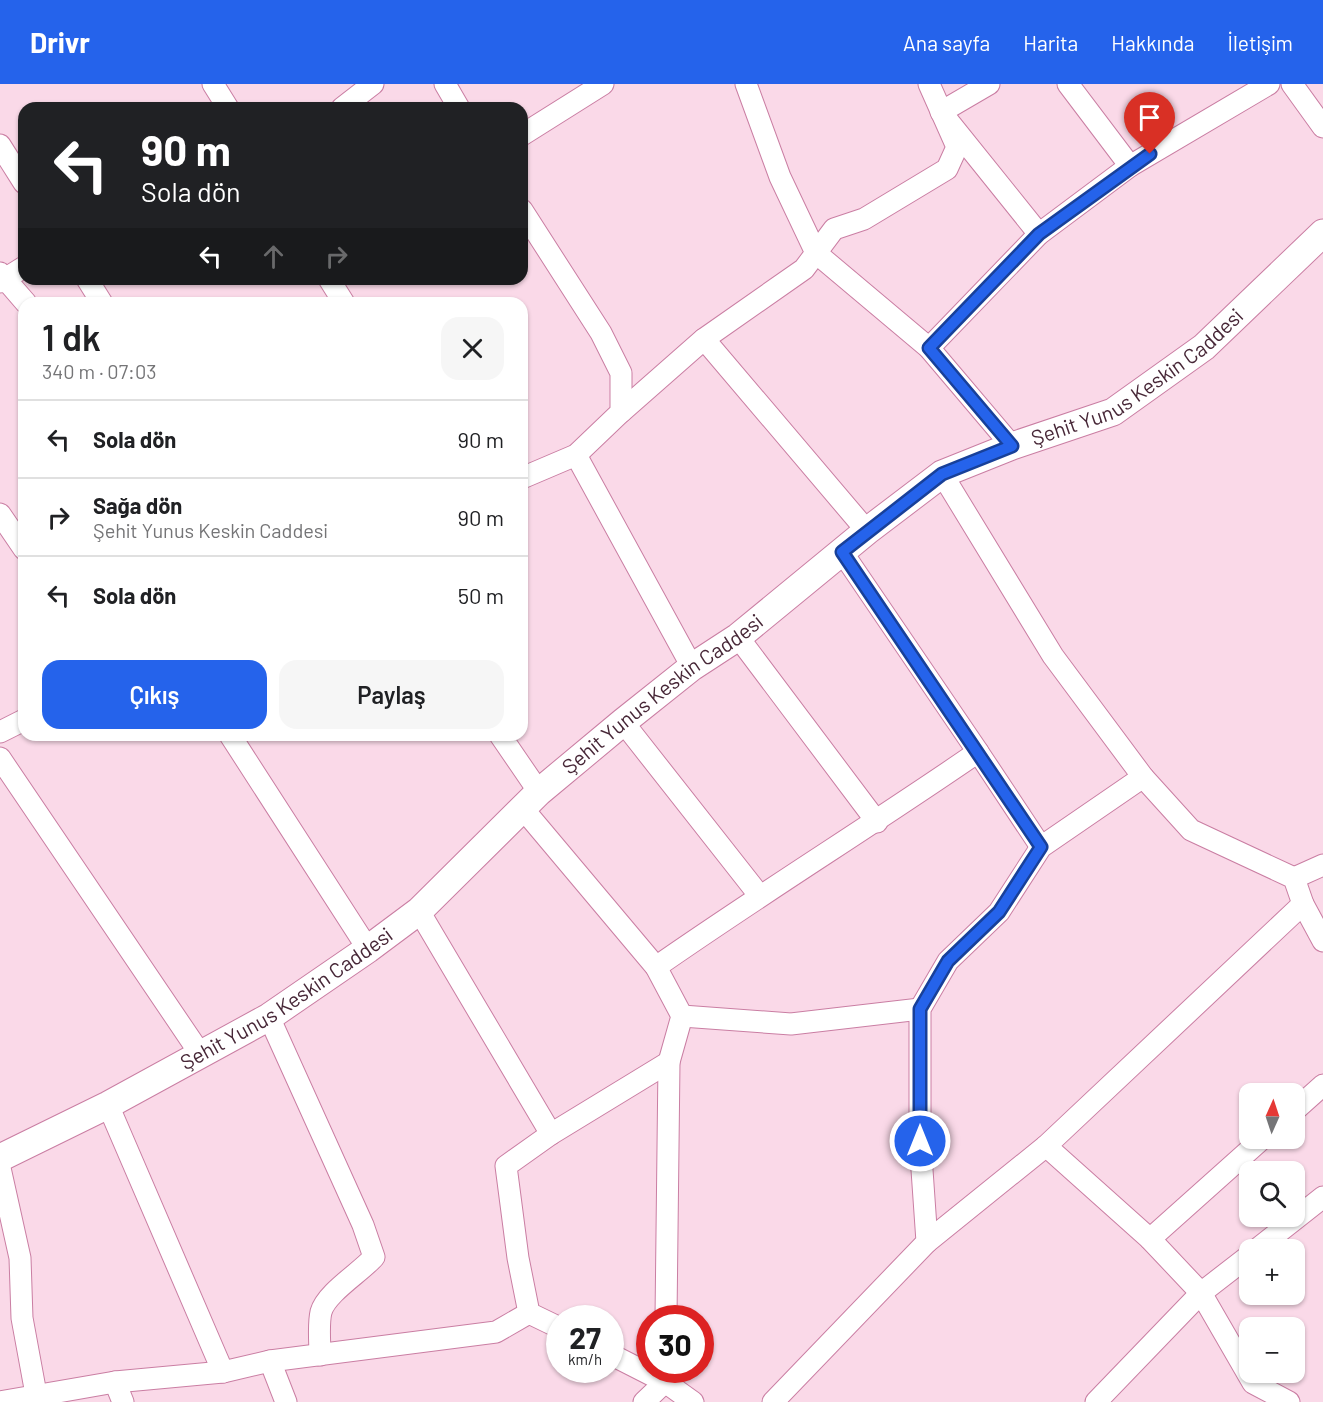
<!DOCTYPE html>
<html lang="tr">
<head>
<meta charset="utf-8">
<style>
  body { margin:0; font-family:Barlow,sans-serif; background:#f6f6f6; color:#202124; height:100vh; display:flex; flex-direction:column; font-size:22px; white-space:nowrap }
  * { box-sizing:border-box; margin:0 }
  p { font-size:20px; color:#757577 }
  .icon { flex:none; width:33px; height:33px; fill:none; stroke:currentColor; stroke-width:2; stroke-linecap:round; stroke-linejoin:round }
  .map { position:relative; flex:1; overflow:hidden }
  .side { position:absolute; left:18px; top:213px; width:510px; height:444px; display:flex; flex-direction:column; background:#fff; border-radius:18px; box-shadow:0 2px 4px #0004 }
  .side>* { flex:none }
  .banner { position:absolute; left:18px; top:18px; width:510px; height:183px; border-radius:18px; box-shadow:0 2px 4px #0004; background:#202124; color:#fff; overflow:hidden }
  .needle { width:39px; rotate:3deg }
  .fabs { position:absolute; left:1239px; top:999px; display:grid; gap:12px }
  .fabs a { display:grid; place-items:center; width:66px; height:66px; border-radius:12px; background:#fff; box-shadow:0 2px 4px #0004; font-size:30px }
  .speed { position:absolute; left:546px; top:1221px; display:flex; gap:12px; font-size:30px; font-weight:700; text-align:center }
  .speed>* { display:grid; place-content:center; width:78px; height:78px; border-radius:50%; background:#fff; box-shadow:0 2px 4px #0004; line-height:1 }
  .speed small { font-size:15px; font-weight:400 }
  .speed .limit { border:9px solid #d22; background:#fff; color:#111 }
  .pin { position:absolute; display:grid; place-items:center; width:51px; height:51px; color:#fff; margin:-62px -26px; border-radius:50% 50% 50% 0; rotate:-45deg; box-shadow:0 0 6px #0007 }
  .pin .icon { rotate:45deg }
  .me { position:absolute; width:66px; margin:-33px; rotate:0deg; stroke-linejoin:round; filter:drop-shadow(0 0 4px #0008) }
  .turn { display:flex; align-items:center; gap:21px; height:126px; padding:0 24px; font-size:27px }
  .turn .icon { width:78px; height:78px; stroke-width:2.5 }
  .turn b { display:block; font-size:42px; line-height:51px }
  .lanes { display:flex; align-items:center; height:57px; padding:0 24px; background:#0003; justify-content:center; gap:30px; direction:ltr }
  .lanes .off { opacity:.35 }
  .round { display:grid; place-items:center; flex:none; width:63px; height:63px; border-radius:18px; background:#f6f6f6 }
  .headline { display:flex; align-items:center; justify-content:space-between; height:102px; padding:0 24px }
  h1 { font-size:36px; font-weight:600; line-height:45px }
  .cta { display:flex; gap:12px; margin-top:auto; padding:12px 24px }
  .cta a { flex:1; height:69px; border-radius:18px; background:#2563eb; color:#fff; font-size:24px; font-weight:600; line-height:69px; text-align:center }
  .cta a+a { background:#f6f6f6; color:#202124 }
  ul { padding:0; list-style:none }
  li { display:flex; align-items:center; gap:18px; height:78px; padding:0 24px; border-top:2px solid #e0e0e0 }
  li div { flex:1 }
  li b { display:block; font-size:22px }
  li em { font-style:normal }
  header { display:flex; align-items:center; gap:36px; box-sizing:border-box; height:84px; padding:0 30px; background:#2563eb; color:#fff }
  header strong { font-size:28px }
  nav { display:flex; gap:33px; margin-inline-start:auto; font-size:21px }
  .map>svg:first-child { display:block }
</style>
</head>
<body>
<header>
<strong>Drivr</strong>
<nav><a>Ana sayfa</a><a>Harita</a><a>Hakkında</a><a>İletişim</a></nav>
</header>
<div class="map">
<svg width="1323" height="1318" viewBox="0 0 1323 1318">
  <rect width="100%" height="100%" fill="#fad9e8"/>
  <g fill="none" stroke-linecap="round" stroke-linejoin="round">
    <defs>
      <g id="minor">
        <polyline points="213,0 228,24"/>
        <polyline points="445,0 459,24"/>
        <polyline points="929,0 957,63 947,85 864,135 834,145 816,169 929,264 1012,362"/>
        <polyline points="989,0 941,28 1039,150"/>
        <polyline points="1068,0 1130,82"/>
        <polyline points="1292,0 1323,43"/>
        <polyline points="342,24 373,0"/>
        <polyline points="522,51 603,0"/>
        <polyline points="0,61 24,99"/>
        <polyline points="522,126 601,249 621,289 621,328 576,371 522,394"/>
        <polyline points="0,189 26,219"/>
        <polyline points="87,195 102,219"/>
        <polyline points="329,195 344,219"/>
        <polyline points="0,198 24,183"/>
        <polyline points="704,255 867,447"/>
        <polyline points="929,264 1039,150 1130,82 1269,0"/>
        <polyline points="621,328 704,255 804,185 816,169 780,93 746,0"/>
        <polyline points="576,371 692,583"/>
        <polyline points="942,390 1053,572 1143,693 1191,746 1294,794 1303,820 1323,857"/>
        <polyline points="0,430 24,465"/>
        <polyline points="738,553 877,738"/>
        <polyline points="623,638 759,811"/>
        <polyline points="0,648 24,636"/>
        <polyline points="230,651 368,865"/>
        <polyline points="500,651 539,708"/>
        <polyline points="978,668 1041,763"/>
        <polyline points="0,674 201,971"/>
        <polyline points="524,726 656,883 682,932 669,978 666,1234"/>
        <polyline points="1294,794 1323,781"/>
        <polyline points="419,827 551,1050"/>
        <path d="M656,883C762,809 872,741 978,668L842,468"/>
        <polyline points="682,932 791,940 920,925"/>
        <path d="M269,933L363,1141L374,1173C361,1188 326,1209 321,1228C318,1241 320,1258 320,1271"/>
        <polyline points="108,1021 223,1288"/>
        <polyline points="1294,1027 1323,1001"/>
        <polyline points="0,1084 20,1174 22,1234 36,1310"/>
        <polyline points="1150,1155 1263,1054"/>
        <polyline points="927,1158 1046,1062"/>
        <polyline points="1256,1166 1323,1113"/>
        <polyline points="560,1244 529,1229 518,1174 506,1082 551,1050 669,978"/>
        <polyline points="610,1270 665,1298 693,1318"/>
        <polyline points="270,1277 286,1318"/>
        <polyline points="115,1298 123,1318"/>
        <polyline points="0,1318 115,1298 223,1288 270,1277 496,1248 529,1229"/>
        <polyline points="644,1318 665,1298 666,1286"/>
        <polyline points="773,1318 927,1158 920,1057 920,925 948,877 999,828 1041,763 1143,693"/>
        <polyline points="1096,1318 1201,1209 1250,1171"/>
        <polyline points="1289,1318 1253,1299 1201,1209 1150,1155 1046,1062 1303,820"/>
      </g>
      <g id="tertiary">
        <path id="s1" d="M0,1074L108,1021L269,933L368,865L419,827L539,708L623,638L692,583L738,553L867,447L942,390L1012,362L1113,328L1204,263L1323,149"/>
      </g>
    </defs>
    <!-- minor casing -->
    <use href="#minor" stroke="#ca7ea3" stroke-width="23"/>
    <!-- tertiary casing -->
    <use href="#tertiary" stroke="#ca7ea3" stroke-width="29"/>
    <!-- minor -->
    <use href="#minor" stroke="#fff" stroke-width="21"/>
    <!-- tertiary -->
    <use href="#tertiary" stroke="#fff" stroke-width="27"/>
  </g>
  <g fill="none" stroke-linecap="round" stroke-linejoin="round">
    <defs>
      <polyline id="route" points="920,1057 920,925 948,877 999,828 1041,763 842,468 942,390 1012,362 929,264 1039,150 1150,70"/>
    </defs>
    <!-- route casing -->
    <use href="#route" stroke="#184099" stroke-width="15"/>
    <!-- route -->
    <use href="#route" stroke="#2563eb" stroke-width="10"/>
  </g>
  <g text-anchor="middle" stroke-width="5" stroke-linejoin="round" paint-order="stroke">
    <!-- street labels -->
    <g font-size="21" fill="#472737" stroke="#fdebf3">
      <text dy="7" stroke="none"><textPath href="#s1" startOffset="1390">Şehit Yunus Keskin Caddesi</textPath></text>
      <text dy="7" stroke="none"><textPath href="#s1" startOffset="814">Şehit Yunus Keskin Caddesi</textPath></text>
      <text dy="7" stroke="none"><textPath href="#s1" startOffset="328">Şehit Yunus Keskin Caddesi</textPath></text>
    </g>
  </g>
</svg>
<div class="fabs">
<a><svg class="needle" viewBox="-14 -14 28 28"><path d="M0-13l5 13h-10z" fill="#e53935"/><path d="M0 13l5-13h-10z" fill="#757577"/></svg></a>
<a><svg class="icon" aria-label="search" viewBox="0 0 24 24"><circle cx="10" cy="10" r="6"/><path d="M15 15l6 6"/></svg></a>
<a>+</a>
<a>−</a>
</div>
<div class="speed"><div>27<small>km/h</small></div><div class="limit">30</div></div>
<div class="pin" style="left:1150px;top:70px;background:#d93025"><svg class="icon" aria-label="arrive" viewBox="0 0 24 24"><path d="M6 21V4h12l-3 4 3 4H6"/></svg></div>
<svg class="me" style="left:920px;top:1057px" viewBox="-20 -20 40 40"><circle r="17" fill="#2563eb" stroke="#fff" stroke-width="3"/><path d="M0-11L8 9 0 5-8 9z" fill="#fff"/></svg>
<div class="banner">
<div class="turn"><svg class="icon" aria-label="left" viewBox="0 0 24 24"><path d="M17 20v-9H6M10 6l-5 5 5 5"/></svg><div><b>90 m</b>Sola dön</div></div>
<div class="lanes"><svg class="icon" aria-label="left" viewBox="0 0 24 24"><path d="M17 20v-9H6M10 6l-5 5 5 5"/></svg><svg class="icon off" aria-label="ahead" viewBox="0 0 24 24"><path d="M12 20V5M6 11l6-6 6 6"/></svg><svg class="icon off" aria-label="right" viewBox="0 0 24 24"><path d="M7 20v-9h11M14 6l5 5-5 5"/></svg></div>
</div>
<section class="side">
<div class="headline"><div><h1>1 dk</h1><p>340 m · 07:03</p></div><a class="round"><svg class="icon" aria-label="close" viewBox="0 0 24 24"><path d="M6 6l12 12M18 6L6 18"/></svg></a></div>
<ul>
<li><svg class="icon" aria-label="left" viewBox="0 0 24 24"><path d="M17 20v-9H6M10 6l-5 5 5 5"/></svg><div><b>Sola dön</b></div><em>90 m</em></li>
<li><svg class="icon" aria-label="right" viewBox="0 0 24 24"><path d="M7 20v-9h11M14 6l5 5-5 5"/></svg><div><b>Sağa dön</b><p>Şehit Yunus Keskin Caddesi</p></div><em>90 m</em></li>
<li><svg class="icon" aria-label="left" viewBox="0 0 24 24"><path d="M17 20v-9H6M10 6l-5 5 5 5"/></svg><div><b>Sola dön</b></div><em>50 m</em></li>
</ul>
<div class="cta"><a>Çıkış</a><a>Paylaş</a></div>
</section>
</div>
</body>
</html>
